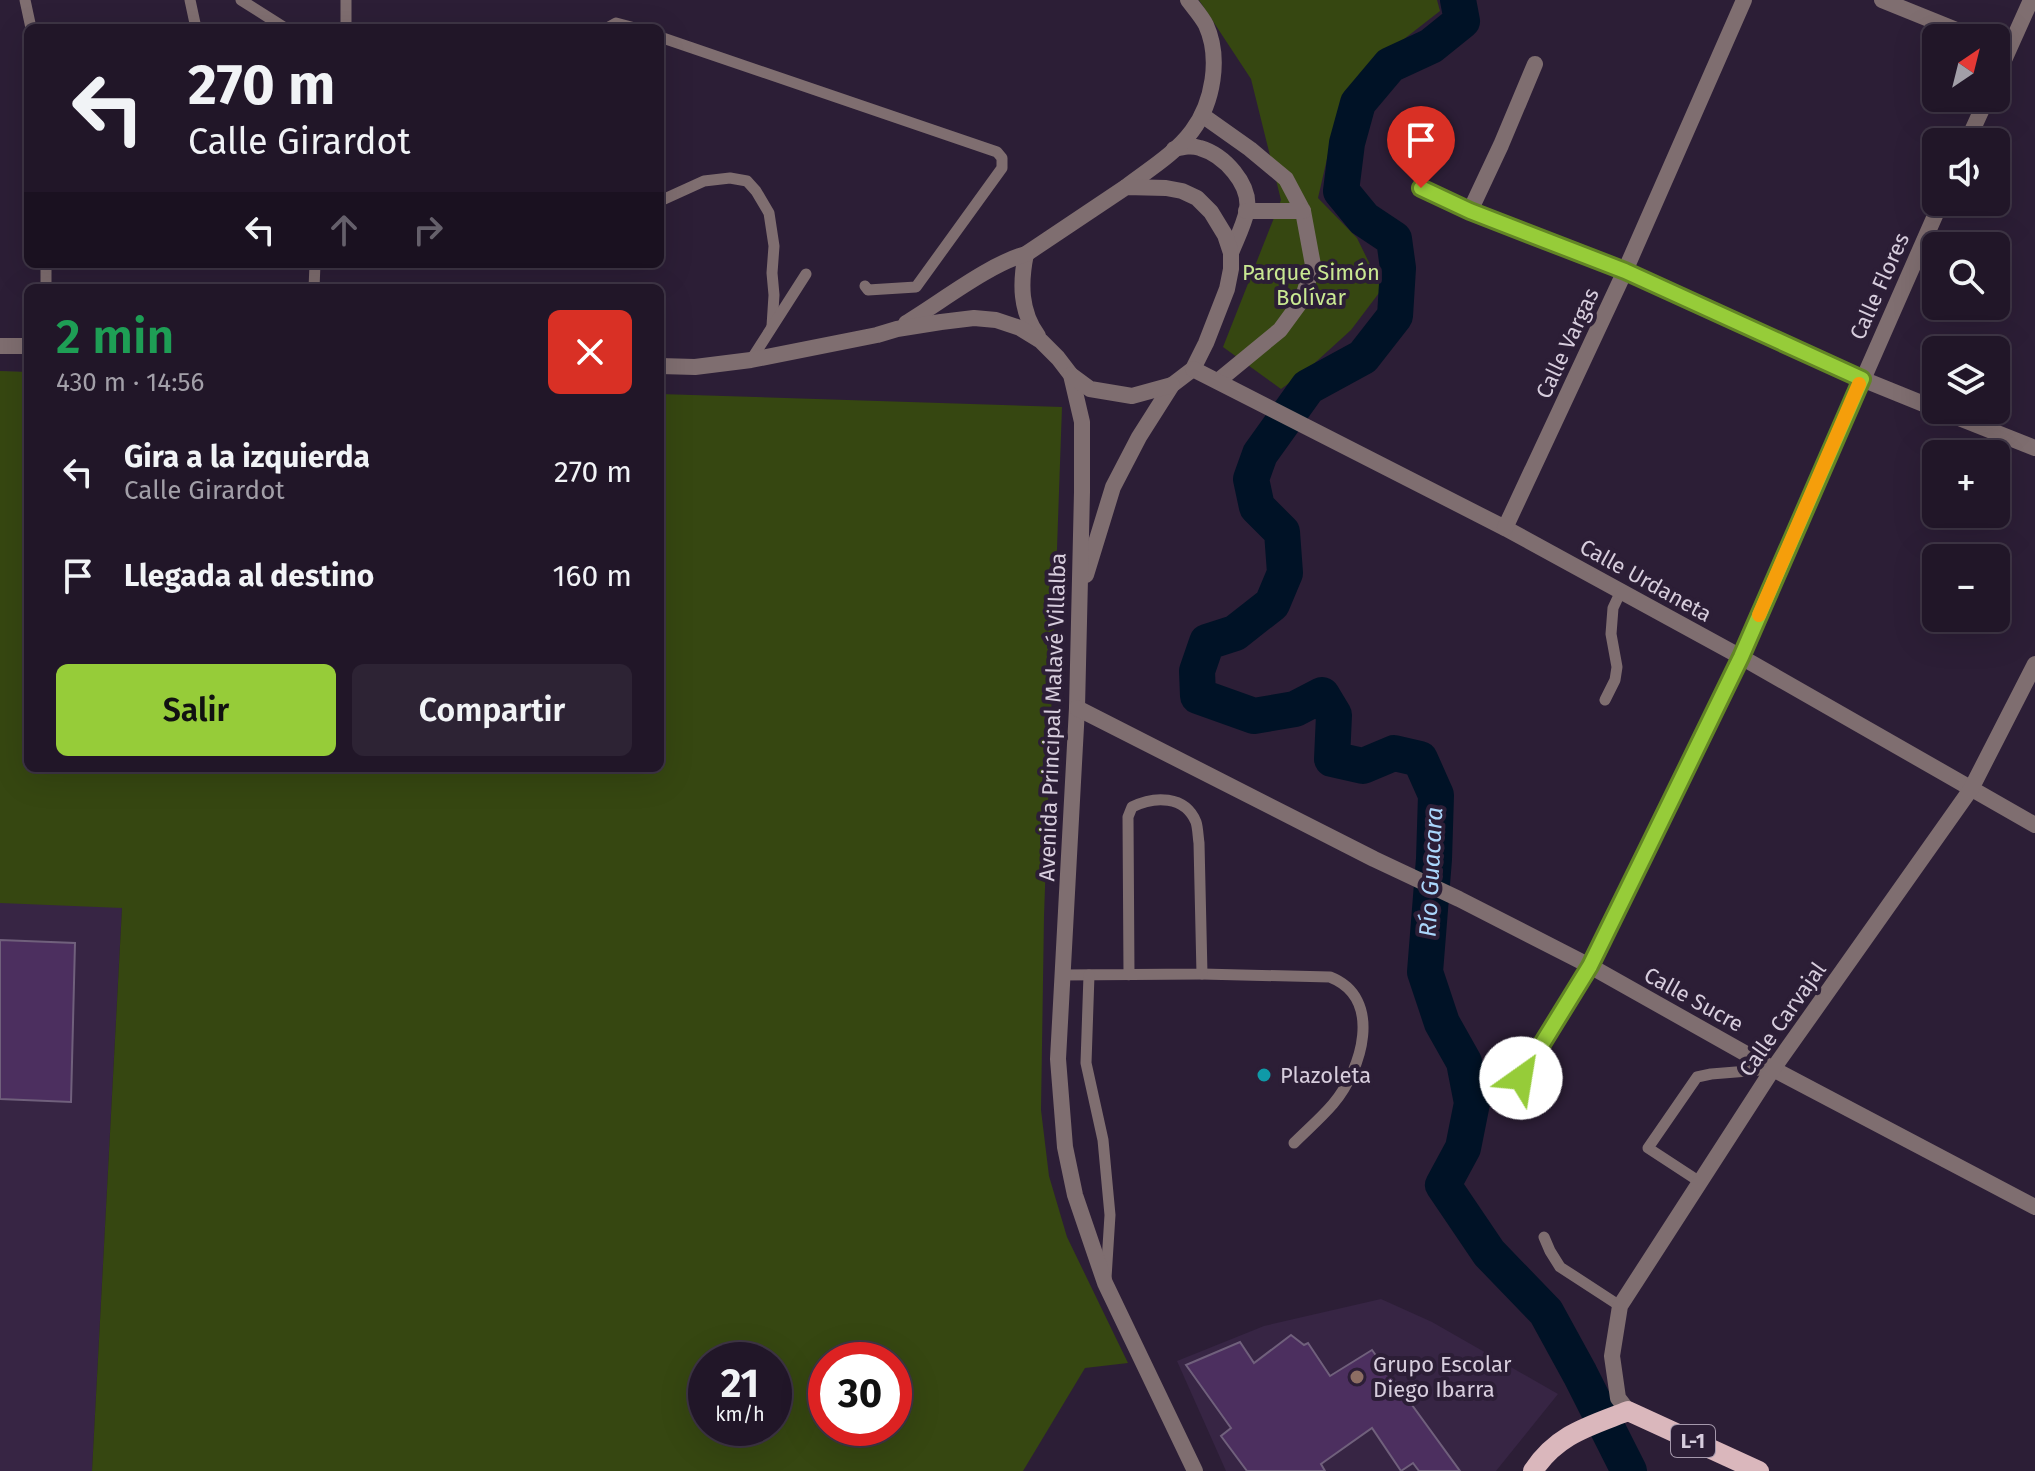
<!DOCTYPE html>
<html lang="es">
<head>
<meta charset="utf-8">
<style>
  body { margin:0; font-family:"Fira Sans",sans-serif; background:#2d2334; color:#f1f3f6; height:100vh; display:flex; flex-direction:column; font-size:30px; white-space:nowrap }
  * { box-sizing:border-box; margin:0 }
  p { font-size:26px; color:#a29fa8 }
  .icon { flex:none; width:44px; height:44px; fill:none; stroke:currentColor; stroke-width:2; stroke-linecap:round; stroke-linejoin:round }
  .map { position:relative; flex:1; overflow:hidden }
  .panel { position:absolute; left:24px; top:284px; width:640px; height:488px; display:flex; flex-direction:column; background:#211628; border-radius:12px; box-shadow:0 8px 32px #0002,0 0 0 2px #3e3545 }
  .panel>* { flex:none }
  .hud { position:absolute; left:24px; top:24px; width:640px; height:244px; border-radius:12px; box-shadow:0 8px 32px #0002,0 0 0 2px #3e3545; background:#211628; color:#f1f3f6; overflow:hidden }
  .needle { width:52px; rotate:35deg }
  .tools { position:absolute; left:1922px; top:24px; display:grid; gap:16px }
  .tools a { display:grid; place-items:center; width:88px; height:88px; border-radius:12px; background:#211628; box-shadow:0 8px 32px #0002,0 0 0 2px #3e3545; font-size:40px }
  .speed { position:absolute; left:688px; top:1342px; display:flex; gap:16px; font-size:40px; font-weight:700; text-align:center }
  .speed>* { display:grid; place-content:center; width:104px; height:104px; border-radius:50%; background:#211628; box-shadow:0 8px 32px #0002,0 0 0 2px #3e3545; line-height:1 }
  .speed small { font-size:20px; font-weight:400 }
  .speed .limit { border:12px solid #d22; background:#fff; color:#111 }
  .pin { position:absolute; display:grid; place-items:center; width:68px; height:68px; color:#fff; margin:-82px -34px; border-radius:50% 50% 50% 0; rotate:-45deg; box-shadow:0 0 8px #0007 }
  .pin .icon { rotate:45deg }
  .me { position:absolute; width:88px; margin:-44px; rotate:32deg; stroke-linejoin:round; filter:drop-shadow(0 0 6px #0008) }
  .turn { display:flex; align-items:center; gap:28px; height:168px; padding:0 32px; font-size:36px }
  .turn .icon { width:104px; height:104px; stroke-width:2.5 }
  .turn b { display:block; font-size:56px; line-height:68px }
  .lanes { display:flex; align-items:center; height:76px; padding:0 32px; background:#0003; justify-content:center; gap:40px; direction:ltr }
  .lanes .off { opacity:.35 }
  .round { display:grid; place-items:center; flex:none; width:84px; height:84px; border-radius:12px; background:#2d2334 }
  .overview { display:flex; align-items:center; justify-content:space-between; height:136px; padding:0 32px }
  h1 { font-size:48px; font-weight:600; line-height:60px; color:#1e9e55 }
  .primary-button { display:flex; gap:16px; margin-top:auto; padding:16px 32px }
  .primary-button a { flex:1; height:92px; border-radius:12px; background:#96cc39; color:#111; font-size:32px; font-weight:600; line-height:92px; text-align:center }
  .primary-button a+a { background:#2d2334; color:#f1f3f6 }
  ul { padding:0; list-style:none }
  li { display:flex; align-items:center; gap:24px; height:104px; padding:0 32px }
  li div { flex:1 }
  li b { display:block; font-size:30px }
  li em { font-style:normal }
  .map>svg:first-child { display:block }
</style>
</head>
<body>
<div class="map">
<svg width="2035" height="1471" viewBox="0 0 2035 1471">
  <rect width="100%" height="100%" fill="#2c1e36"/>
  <!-- built -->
  <g fill="#372544">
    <polygon points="0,371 28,372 28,768 122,907 92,1471 0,1471"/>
    <polygon points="1381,1299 1432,1322 1558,1394 1496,1471 1226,1471 1177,1361 1264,1326"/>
  </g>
  <!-- green -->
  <g fill="#364711" fill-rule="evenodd">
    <polygon points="1199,0 1437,0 1440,11 1381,57 1346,92 1329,150 1318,198 1357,238 1382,289 1351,330 1307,370 1281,389 1223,347 1281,200 1251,79"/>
    <path d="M0,371L28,372V768H660V394L1062,407L1044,916L1041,1110L1049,1176L1067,1237L1128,1363L1085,1368L1023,1471H92L122,908L0,903ZM706,1360H774V1428H706ZM894,1360V1428H826V1360Z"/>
  </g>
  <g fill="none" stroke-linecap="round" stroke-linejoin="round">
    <!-- river -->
    <polyline stroke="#001226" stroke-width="36" points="1458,0 1462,21 1431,46 1390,65 1358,103 1347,143 1341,191 1364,219 1394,239 1398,268 1395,316 1363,357 1308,387 1260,454 1251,479 1257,507 1282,532 1285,573 1272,604 1235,633 1207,642 1197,671 1198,696 1254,716 1295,709 1322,695 1334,715 1332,759 1363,766 1394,753 1420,759 1436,795 1434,859 1425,972 1442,1023 1464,1062 1472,1103 1463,1148 1443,1185 1489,1253 1546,1312 1580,1374 1629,1471"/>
  </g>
  <!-- building -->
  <g fill="#4c2f5f" stroke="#70607c" stroke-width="2">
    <polygon points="0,940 75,943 71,1102 0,1099"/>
    <polygon points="1291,1335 1304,1345 1308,1343 1330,1376 1372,1350 1460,1471 1419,1471 1413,1463 1401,1471 1372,1428 1321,1464 1325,1471 1247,1471 1221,1436 1231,1428 1186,1365 1240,1342 1254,1363"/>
  </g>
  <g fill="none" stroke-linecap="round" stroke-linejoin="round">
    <!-- service -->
    <g stroke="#7f6e70" stroke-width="11">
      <polyline points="25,0 31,28"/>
      <polyline points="190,0 196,28"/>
      <polyline points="241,0 285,28"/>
      <polyline points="346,28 346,0"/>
      <polyline points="607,28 616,23 635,28"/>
      <polyline points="660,37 997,152 1002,158 1002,168 916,287 868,290 865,286"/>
      <polyline points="660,201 704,181 730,178 747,181 756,191 769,213 774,246 772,273 774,295 772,326"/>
      <polyline points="46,264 46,288"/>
      <polyline points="314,288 315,264"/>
      <polyline points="751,360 806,274"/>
      <polyline points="1605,700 1615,680 1617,667 1611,634 1613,608 1621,591"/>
      <path d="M1202,974L1330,977C1384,998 1362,1070 1333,1104C1321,1118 1307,1130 1294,1143"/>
      <path d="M1062,975L1202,974L1199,843C1198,837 1198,828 1196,822C1185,795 1154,796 1132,807L1128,817L1129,975"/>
      <polyline points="1089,975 1086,1063 1103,1140 1110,1215 1106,1278"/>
      <polyline points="1700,1182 1648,1148 1697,1077 1711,1074 1773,1069"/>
      <polyline points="1544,1237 1550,1251 1560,1267 1620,1306"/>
    </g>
    <!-- minor -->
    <g stroke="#7f6e70" stroke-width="16">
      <polyline points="1882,0 1976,38"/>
      <polyline points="1996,78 2031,0"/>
      <polyline points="1202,115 1250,149 1286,179 1303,211 1313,265 1302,300 1280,330 1218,381"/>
      <polyline points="1967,142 1987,98"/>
      <path d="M1174,149C1183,147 1191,145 1200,148C1224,155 1251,184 1247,210C1244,225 1236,240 1231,253"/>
      <path d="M1126,187C1148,170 1175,154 1192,131C1213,103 1221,58 1206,25C1202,17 1194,8 1188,0"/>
      <polyline points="1421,188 1470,211 1625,271 1862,379 1936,409"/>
      <polyline points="1246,211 1303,211"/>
      <polyline points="1470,211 1501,145 1535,64"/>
      <path d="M1026,254C1020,283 1020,311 1038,336"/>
      <path d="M906,323C941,302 989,264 1026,254L1126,187L1166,188L1182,191L1197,198L1211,212L1225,235L1231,253V269L1227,289L1206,343L1193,369L1172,385L1139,437L1113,487L1086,575"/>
      <polyline points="0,346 28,346"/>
      <polyline points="660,366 695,367 751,360 877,335 897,329 941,322 974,318 996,320 1020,328 1041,341 1058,358 1071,375 1082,422 1082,492 1077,708 1058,1059 1065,1147 1075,1195 1105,1283 1195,1471"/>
      <polyline points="1193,369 1505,528 1741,657 2035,825"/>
      <polyline points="1071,375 1090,389 1132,396 1172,385"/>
      <polyline points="1939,410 2035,448"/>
      <polyline points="1505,528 1625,271 1744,0"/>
      <polyline points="1077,708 1374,859 1459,899 1590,966 1773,1069 2035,1207"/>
      <polyline points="1521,1078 1590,966 1741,657 1941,202"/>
      <polyline points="1628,1411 1618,1398 1612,1356 1620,1306 1773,1069 1971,789 2035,664"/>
    </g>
    <!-- primary -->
    <path stroke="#dab7bc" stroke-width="20" d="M1533,1471C1557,1434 1590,1426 1628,1411L1759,1471"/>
  </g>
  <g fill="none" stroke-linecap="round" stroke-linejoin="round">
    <defs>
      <polyline id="route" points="1421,188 1470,211 1625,271 1862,379 1741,657 1645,854 1590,966 1521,1078"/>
    </defs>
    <!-- route casing -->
    <use href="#route" stroke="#628525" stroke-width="20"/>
    <!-- route -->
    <use href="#route" stroke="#96cc39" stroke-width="14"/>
    <!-- slow -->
    <polyline stroke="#f59e0b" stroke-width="14" points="1759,615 1859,384"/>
  </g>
  <!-- markers -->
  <circle fill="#0f9aa8" stroke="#2c1e36" stroke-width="3" cx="1264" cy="1075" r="8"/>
  <circle fill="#8d6e63" stroke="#2c1e36" stroke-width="3" cx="1357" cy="1377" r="8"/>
  <g text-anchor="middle" stroke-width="8" stroke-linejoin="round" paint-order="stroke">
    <!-- shield labels -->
    <rect fill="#2c1e36" stroke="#a498ab" stroke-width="2" x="1671" y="1425" width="44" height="32" rx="6"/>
    <g font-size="20" font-weight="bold" fill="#d7cddd">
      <text x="1693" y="1448">L-1</text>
    </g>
    <!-- park labels -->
    <g font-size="22" fill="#c9e892" stroke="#2c1e36">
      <text x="1311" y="280">Parque Simón<tspan x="1311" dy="25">Bolívar</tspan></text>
    </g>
    <!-- street labels -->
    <g font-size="22" fill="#d7cddd" stroke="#2c1e36">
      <text transform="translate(1879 286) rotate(-66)" y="8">Calle Flores</text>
      <text transform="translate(1567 343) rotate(-65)" y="8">Calle Vargas</text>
      <text transform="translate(1646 580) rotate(29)" y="8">Calle Urdaneta</text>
      <text transform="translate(1052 717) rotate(-88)" y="8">Avenida Principal Malavé Villalba</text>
      <text transform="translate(1694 999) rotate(29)" y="8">Calle Sucre</text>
      <text transform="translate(1782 1019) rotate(-55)" y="8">Calle Carvajal</text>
    </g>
    <!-- poi labels -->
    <g font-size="22" fill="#d7cddd" stroke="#2c1e36" text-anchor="start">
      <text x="1280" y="1083">Plazoleta</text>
      <text x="1373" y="1372">Grupo Escolar<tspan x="1373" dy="25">Diego Ibarra</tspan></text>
    </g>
    <!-- water labels -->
    <g font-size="24" font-style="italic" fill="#aad6fb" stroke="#2c1e36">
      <text transform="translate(1431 872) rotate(-87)" y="8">Río Guacara</text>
    </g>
  </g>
</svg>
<div class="tools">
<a><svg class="needle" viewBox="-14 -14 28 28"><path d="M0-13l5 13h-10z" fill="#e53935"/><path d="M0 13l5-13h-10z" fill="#a29fa8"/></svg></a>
<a><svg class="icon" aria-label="sound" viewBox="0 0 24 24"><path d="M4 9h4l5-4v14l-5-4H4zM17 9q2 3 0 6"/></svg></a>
<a><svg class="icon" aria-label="search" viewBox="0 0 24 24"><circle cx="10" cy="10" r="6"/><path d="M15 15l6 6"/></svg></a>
<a><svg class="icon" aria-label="layers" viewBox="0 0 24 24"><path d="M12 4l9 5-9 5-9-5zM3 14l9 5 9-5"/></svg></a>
<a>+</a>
<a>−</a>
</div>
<div class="speed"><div>21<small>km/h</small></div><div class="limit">30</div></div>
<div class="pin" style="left:1421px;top:188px;background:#d93025"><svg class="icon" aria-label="arrive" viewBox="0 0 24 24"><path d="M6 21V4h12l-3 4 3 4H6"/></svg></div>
<svg class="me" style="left:1521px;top:1078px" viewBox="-20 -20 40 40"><circle r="19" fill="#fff"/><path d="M0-13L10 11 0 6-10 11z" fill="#96cc39"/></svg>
<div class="hud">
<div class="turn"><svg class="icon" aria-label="left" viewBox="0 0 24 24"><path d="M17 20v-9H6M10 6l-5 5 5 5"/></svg><div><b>270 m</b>Calle Girardot</div></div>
<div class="lanes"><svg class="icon" aria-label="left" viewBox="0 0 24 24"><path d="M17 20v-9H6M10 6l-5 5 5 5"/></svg><svg class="icon off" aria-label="ahead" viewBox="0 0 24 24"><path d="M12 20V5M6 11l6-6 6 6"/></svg><svg class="icon off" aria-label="right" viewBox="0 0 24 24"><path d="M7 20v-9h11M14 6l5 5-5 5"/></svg></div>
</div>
<section class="panel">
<div class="overview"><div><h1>2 min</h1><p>430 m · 14:56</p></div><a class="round" style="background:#d93025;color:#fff"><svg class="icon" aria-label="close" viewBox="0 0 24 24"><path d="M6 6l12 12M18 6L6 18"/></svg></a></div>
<ul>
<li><svg class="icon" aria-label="left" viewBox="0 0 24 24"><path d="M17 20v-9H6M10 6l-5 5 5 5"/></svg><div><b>Gira a la izquierda</b><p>Calle Girardot</p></div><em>270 m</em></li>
<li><svg class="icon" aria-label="arrive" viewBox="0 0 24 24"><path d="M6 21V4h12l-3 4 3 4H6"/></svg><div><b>Llegada al destino</b></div><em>160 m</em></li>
</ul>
<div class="primary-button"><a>Salir</a><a>Compartir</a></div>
</section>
</div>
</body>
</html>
